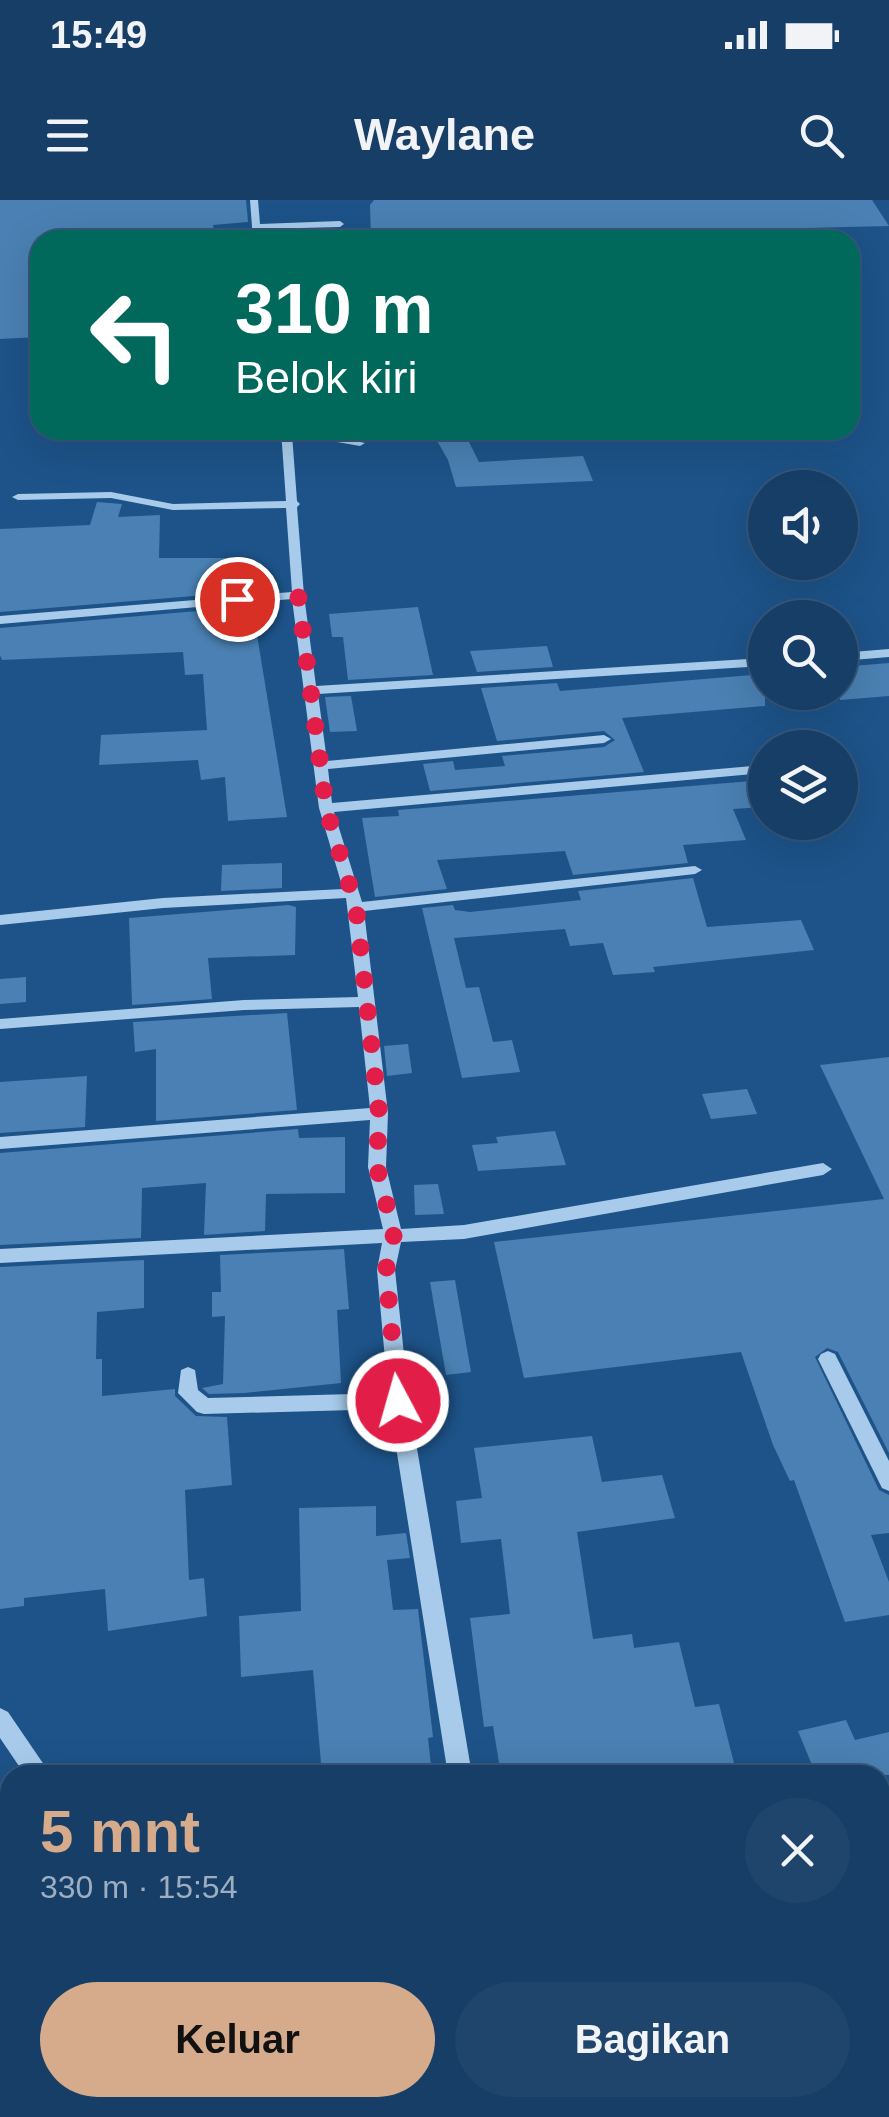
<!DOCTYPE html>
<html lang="id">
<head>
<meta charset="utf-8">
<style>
  body { margin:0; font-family:Arial,sans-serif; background:#1f456d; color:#f1f3f6; height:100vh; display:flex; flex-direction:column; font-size:38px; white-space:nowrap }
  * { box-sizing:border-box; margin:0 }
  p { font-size:32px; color:#9eaec0 }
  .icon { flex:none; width:55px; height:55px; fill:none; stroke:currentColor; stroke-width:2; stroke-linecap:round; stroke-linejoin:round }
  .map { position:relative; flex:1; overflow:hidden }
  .drawer { position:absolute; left:0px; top:1565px; width:890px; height:352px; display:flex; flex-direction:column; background:#163e67; border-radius:30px 30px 0 0; box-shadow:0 10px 40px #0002,0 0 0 2px #35577b }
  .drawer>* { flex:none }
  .top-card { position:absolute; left:30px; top:30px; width:830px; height:210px; border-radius:30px; box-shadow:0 10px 40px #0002,0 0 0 2px #35577b; background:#00695c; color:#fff; overflow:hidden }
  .tools { position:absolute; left:748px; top:270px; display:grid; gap:20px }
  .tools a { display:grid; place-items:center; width:110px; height:110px; border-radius:50%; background:#163e67; box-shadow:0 10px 40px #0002,0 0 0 2px #35577b; font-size:50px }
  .pin { position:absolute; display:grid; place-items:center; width:85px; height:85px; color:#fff; margin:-42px; border:5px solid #fff; border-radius:50%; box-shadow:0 2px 10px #0007 }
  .me { position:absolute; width:110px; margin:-55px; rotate:354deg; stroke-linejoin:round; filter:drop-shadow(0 0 8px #0008) }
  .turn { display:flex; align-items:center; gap:35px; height:210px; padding:0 40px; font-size:45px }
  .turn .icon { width:130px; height:130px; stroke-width:2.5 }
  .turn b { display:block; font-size:70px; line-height:85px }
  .round { display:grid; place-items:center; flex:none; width:105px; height:105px; border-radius:52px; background:#1f456d }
  .headline { display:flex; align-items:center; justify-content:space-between; height:170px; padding:0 40px }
  h1 { font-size:60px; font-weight:600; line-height:75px; color:#d6ab8b }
  .button { display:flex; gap:20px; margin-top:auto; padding:20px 40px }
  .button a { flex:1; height:115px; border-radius:60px; background:#d6ab8b; color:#111; font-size:40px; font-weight:600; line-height:115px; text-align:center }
  .button a+a { background:#1f456d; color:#f1f3f6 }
  .status { display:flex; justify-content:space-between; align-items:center; height:70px; padding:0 50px; background:#163e67; direction:ltr }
  .status svg { height:28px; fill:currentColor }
  header { display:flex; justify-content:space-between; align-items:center; height:130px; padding:0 40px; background:#163e67; font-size:45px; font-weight:600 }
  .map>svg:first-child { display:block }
</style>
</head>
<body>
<div class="status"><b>15:49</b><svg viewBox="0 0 49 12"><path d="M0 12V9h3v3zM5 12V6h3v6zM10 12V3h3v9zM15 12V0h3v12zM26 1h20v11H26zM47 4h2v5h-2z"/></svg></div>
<header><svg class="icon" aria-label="menu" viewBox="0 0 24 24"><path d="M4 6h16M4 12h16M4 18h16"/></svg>Waylane<svg class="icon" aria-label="search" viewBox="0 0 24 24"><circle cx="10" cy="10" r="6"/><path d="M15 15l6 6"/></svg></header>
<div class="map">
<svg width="889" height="1917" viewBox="0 0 889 1917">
  <rect width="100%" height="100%" fill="#1d5389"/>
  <!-- building -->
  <g fill="#4a80b3">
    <polygon points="0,0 246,0 248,22 213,25 215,40 40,40 40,137 0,139"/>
    <polygon points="374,0 872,0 889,26 371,38 370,5"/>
    <polygon points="463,230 479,262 583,256 593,281 456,287 448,260 432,232"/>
    <polygon points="97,302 122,304 118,317 160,315 159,358 227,358 230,393 0,412 0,329 90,325"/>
    <polygon points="418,407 433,475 348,480 343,437 332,437 329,414"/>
    <polygon points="232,408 234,431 256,429 287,617 228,621 225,577 201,580 198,560 99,565 101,535 207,530 203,474 185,475 183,452 2,460 0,455 0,428"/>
    <polygon points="547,446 553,467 477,472 470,451"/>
    <polygon points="889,463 889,496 840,500 840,467"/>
    <polygon points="765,474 765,506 622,518 644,572 430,591 423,564 453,561 455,570 505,566 502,556 604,547 615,540 604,531 497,541 481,488 557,483 560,491"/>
    <polygon points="351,496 357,531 330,532 325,497"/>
    <polygon points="765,580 765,607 733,609 746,640 683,645 688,663 573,675 565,651 437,660 447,689 375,697 362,618 399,616 398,610"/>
    <polygon points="282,663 282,688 221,691 222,665"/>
    <polygon points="693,678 707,727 801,720 814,750 653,767 655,772 613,775 603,743 570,746 565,729 454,738 466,788 479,787 493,842 512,840 520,872 462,878 422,708 453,705 455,710 470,712 581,700 578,691"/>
    <polygon points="289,705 296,707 295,755 208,758 212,799 132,805 129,718"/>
    <polygon points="26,777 26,802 0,804 0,779"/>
    <polygon points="287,813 297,910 156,921 156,849 135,852 133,822"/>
    <polygon points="408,844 412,873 387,876 384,846"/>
    <polygon points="889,857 889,1253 838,1152 827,1148 815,1157 879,1290 889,1295 889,1333 871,1335 889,1382 889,1415 845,1422 794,1280 790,1281 773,1245 741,1152 524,1178 494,1042 884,999 820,865"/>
    <polygon points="87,876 85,927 0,933 0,882"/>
    <polygon points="747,889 757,914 711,919 702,894"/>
    <polygon points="298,929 299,938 345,937 345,993 266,994 265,1031 204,1035 206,983 142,988 141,1038 0,1045 0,953"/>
    <polygon points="555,931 566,965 478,971 472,945 498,943 496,937"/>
    <polygon points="438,984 444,1014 415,1015 414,985"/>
    <polygon points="344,1049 349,1109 337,1110 341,1183 244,1193 209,1194 202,1188 223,1184 225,1116 212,1117 212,1092 221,1092 220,1055"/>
    <polygon points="144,1060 144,1108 97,1112 96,1159 102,1159 102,1196 175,1189 175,1196 196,1216 227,1217 232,1285 185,1290 189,1380 204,1378 207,1416 108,1431 105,1389 24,1398 24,1406 0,1409 0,1067"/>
    <polygon points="455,1080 471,1172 446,1175 430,1082"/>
    <polygon points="592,1236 602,1282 662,1275 675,1318 577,1332 593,1439 632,1434 634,1448 679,1442 695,1507 719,1504 737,1575 501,1575 493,1526 484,1527 470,1418 510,1414 501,1339 461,1343 456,1301 482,1298 474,1248"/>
    <polygon points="376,1306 376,1336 406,1333 410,1358 387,1360 393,1410 418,1409 433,1537 428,1538 432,1575 322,1575 313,1470 241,1477 239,1416 301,1411 299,1308"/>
    <polygon points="846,1520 855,1540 889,1532 889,1575 816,1575 798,1531"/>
  </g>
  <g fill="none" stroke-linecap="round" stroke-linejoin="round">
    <!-- minor -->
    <g fill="#a8cbeb" fill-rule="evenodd">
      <polygon points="250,0 258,0 260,24 340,21 344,24 340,27 261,29 261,40 253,40"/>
      <polygon points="281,230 305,230 365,243 360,246 292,234 297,301 300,304 297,307 304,395 316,486 765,458 765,466 318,494 327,561 604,535 611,539 604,543 328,569 332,603 765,565 765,573 334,612 362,702 695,666 702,670 695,674 364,711 388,913 386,967 401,1029 464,1025 823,963 832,969 823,975 464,1039 401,1042 395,1070 409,1201 472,1575 448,1575 390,1209 204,1214 197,1212 178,1193 181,1170 188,1167 195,1170 198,1190 208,1198 388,1193 377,1070 382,1043 0,1063 0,1049 383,1029 368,967 370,920 0,949 0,937 370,908 359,807 244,810 0,829 0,819 244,800 358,797 346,698 163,708 0,725 0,715 163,698 343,689 319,608 292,399 0,424 0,416 292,392 286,308 173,310 111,298 18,300 12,297 18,294 111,292 173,304 286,301"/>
      <polygon points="889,449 889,457 840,461 840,453"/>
      <polygon points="828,1151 835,1154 889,1261 889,1291 882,1288 818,1159 821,1154"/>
      <polygon points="0,1508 8,1512 51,1575 25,1575 0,1538"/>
      <polygon points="52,1908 78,1908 79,1917 53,1917"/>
      <polygon points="504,1908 530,1908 531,1917 505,1917"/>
    </g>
    <!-- highway -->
    <g fill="#fff" fill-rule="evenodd">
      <polygon points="889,1751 889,1795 880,1797 880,1753"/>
      <polygon points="287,1908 367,1908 363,1917 283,1917"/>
    </g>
  </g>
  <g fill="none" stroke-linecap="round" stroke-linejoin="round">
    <!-- route -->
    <polyline stroke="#e11d48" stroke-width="18" stroke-dasharray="0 32.4" points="237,399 298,394 326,608 356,707 379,912 377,967 394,1034 386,1070 398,1201"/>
  </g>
</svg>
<div class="tools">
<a><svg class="icon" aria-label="sound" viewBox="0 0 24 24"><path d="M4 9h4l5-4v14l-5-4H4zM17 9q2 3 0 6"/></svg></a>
<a><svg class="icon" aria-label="search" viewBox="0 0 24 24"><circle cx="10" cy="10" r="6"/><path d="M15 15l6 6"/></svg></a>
<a><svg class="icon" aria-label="layers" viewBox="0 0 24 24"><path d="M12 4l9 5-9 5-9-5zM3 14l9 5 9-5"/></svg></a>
</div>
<div class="pin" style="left:237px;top:399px;background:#d93025"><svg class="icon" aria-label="arrive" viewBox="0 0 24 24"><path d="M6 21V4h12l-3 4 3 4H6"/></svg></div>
<svg class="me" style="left:398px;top:1201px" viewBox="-20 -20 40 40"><circle r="17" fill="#e11d48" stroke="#fff" stroke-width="3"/><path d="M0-11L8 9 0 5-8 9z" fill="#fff"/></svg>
<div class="top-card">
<div class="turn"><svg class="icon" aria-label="left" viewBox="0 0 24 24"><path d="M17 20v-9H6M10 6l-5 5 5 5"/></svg><div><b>310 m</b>Belok kiri</div></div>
</div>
<section class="drawer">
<div class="headline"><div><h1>5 mnt</h1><p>330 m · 15:54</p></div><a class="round"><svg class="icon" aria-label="close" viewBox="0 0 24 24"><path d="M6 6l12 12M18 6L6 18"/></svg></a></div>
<div class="button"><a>Keluar</a><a>Bagikan</a></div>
</section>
</div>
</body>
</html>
